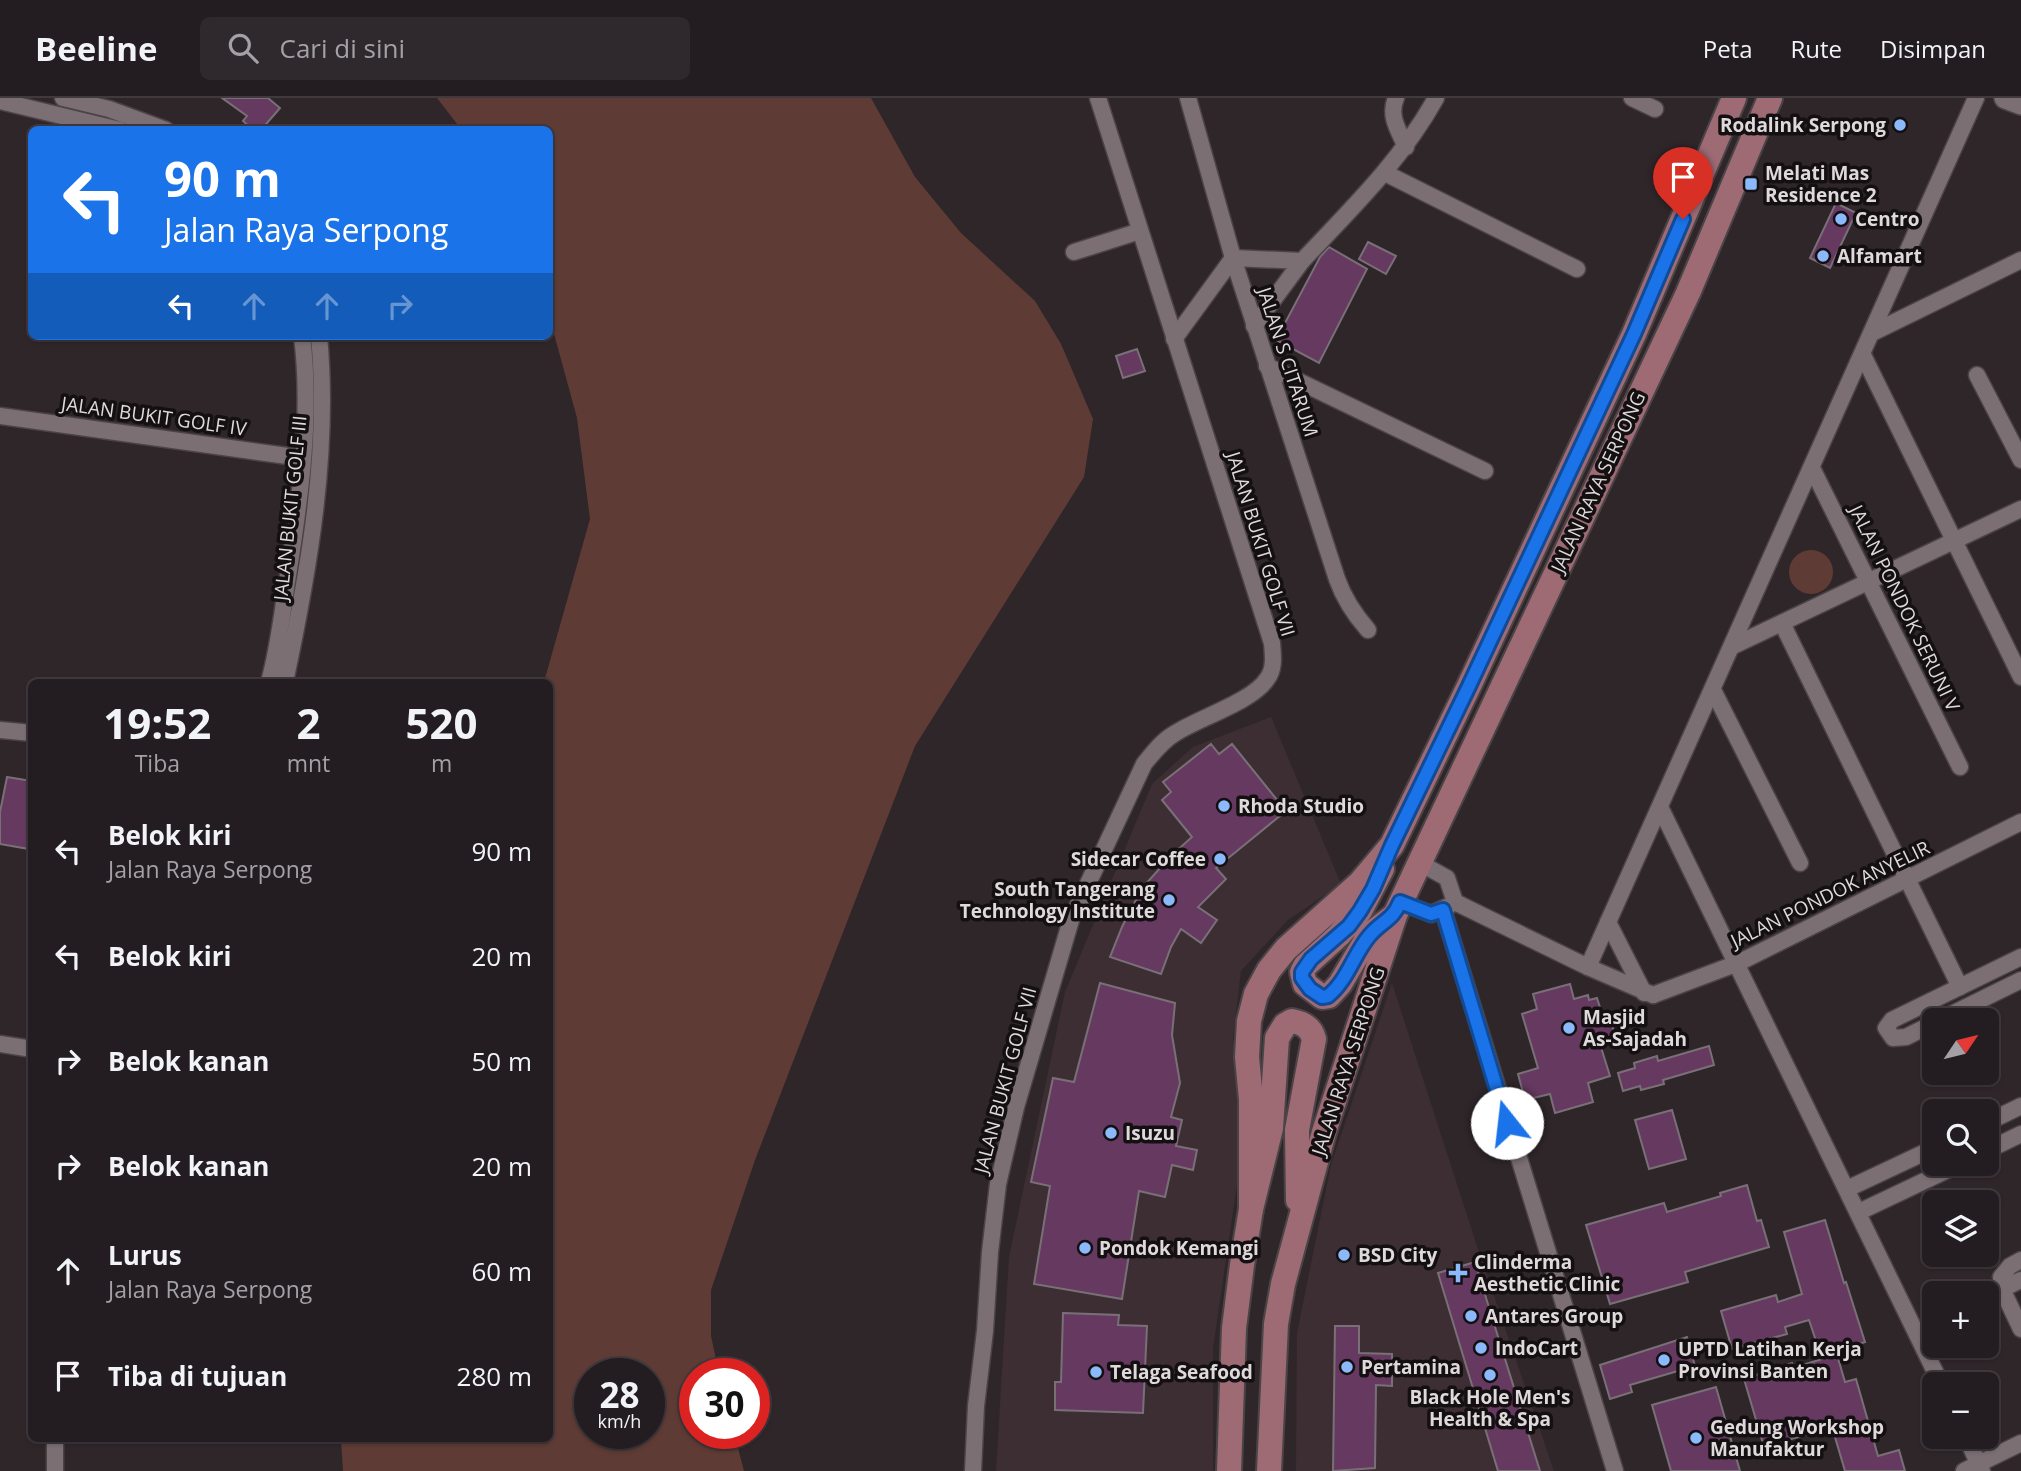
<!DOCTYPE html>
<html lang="id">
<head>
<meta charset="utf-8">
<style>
  body { margin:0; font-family:"Open Sans",sans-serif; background:#2f292d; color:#f1f3f6; height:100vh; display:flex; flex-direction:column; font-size:26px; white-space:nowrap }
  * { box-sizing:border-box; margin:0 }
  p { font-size:23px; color:#a3a1a5 }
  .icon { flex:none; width:38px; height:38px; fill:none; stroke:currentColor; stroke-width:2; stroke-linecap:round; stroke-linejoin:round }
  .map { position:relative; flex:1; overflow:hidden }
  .drawer { position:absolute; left:28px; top:581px; width:525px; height:763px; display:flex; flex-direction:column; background:#231c20; border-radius:10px; box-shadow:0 2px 5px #0004,0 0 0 2px #403a3e }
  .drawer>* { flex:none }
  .hud { position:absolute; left:28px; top:28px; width:525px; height:214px; border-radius:10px; box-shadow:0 2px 5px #0004,0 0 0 2px #403a3e; background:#1a73e8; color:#fff; overflow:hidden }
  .needle { width:46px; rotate:55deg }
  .buttons { position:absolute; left:1922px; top:910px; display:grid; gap:14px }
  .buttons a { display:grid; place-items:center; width:77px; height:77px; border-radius:10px; background:#231c20; box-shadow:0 2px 5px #0004,0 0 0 2px #403a3e; font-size:35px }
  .speed { position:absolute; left:574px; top:1260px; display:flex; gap:14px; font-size:35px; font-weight:700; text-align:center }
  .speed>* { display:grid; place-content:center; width:91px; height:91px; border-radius:50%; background:#231c20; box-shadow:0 2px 5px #0004,0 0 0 2px #403a3e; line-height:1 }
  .speed small { font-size:18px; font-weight:400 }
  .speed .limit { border:10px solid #d22; background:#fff; color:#111 }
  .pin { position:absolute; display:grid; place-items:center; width:60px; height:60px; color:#fff; margin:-72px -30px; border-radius:50% 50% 50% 0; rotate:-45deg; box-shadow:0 0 7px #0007 }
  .pin .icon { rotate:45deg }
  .me { position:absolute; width:77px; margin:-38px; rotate:344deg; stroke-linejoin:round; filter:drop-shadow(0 0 5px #0008) }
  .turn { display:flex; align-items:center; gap:24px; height:147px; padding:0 21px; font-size:32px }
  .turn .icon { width:91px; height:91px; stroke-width:2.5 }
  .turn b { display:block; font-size:49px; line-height:60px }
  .lanes { display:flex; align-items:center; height:66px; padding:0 21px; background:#0003; justify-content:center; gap:35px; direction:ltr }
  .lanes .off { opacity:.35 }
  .eta { display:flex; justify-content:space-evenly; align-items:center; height:119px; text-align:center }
  .eta b { font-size:42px; font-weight:700; line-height:49px }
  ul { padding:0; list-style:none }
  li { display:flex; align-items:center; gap:21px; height:105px; padding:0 21px }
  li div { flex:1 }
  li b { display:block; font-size:26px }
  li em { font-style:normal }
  header { display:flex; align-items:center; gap:42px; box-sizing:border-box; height:98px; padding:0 35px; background:#231c20; border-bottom:2px solid #403a3e }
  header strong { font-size:33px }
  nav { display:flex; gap:38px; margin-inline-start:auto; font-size:24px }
  .search { width:490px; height:63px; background:#2f292d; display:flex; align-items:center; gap:18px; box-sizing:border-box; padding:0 24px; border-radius:10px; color:#a3a1a5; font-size:26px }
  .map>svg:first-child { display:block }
</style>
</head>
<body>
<header>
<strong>Beeline</strong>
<div class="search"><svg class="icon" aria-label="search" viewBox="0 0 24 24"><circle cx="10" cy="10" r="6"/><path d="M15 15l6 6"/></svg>Cari di sini</div>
<nav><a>Peta</a><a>Rute</a><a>Disimpan</a></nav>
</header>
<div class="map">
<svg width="2021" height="1373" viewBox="0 0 2021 1373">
  <rect width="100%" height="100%" fill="#2f262a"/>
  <!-- built -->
  <g fill="#3d2e34">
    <polygon points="1271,619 1341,786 1288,822 1241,873 1233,940 1244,990 1241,1060 1213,1250 1213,1373 996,1373 1009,1159 1065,894 1152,686 1193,649"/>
    <polygon points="1392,885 1476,1145 1554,1373 1296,1373 1297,1235 1331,1067"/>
  </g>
  <!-- green -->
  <g fill="#5f3b35" fill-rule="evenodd">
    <path d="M437,0H871L915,79L961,135L1035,203L1061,246L1093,321L1084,379L915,648L755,1062L711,1192V1238L719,1276H695V1335H734L744,1373H343L341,1341L550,1340V584H544L590,421L577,320L550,221V32L461,31ZM590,1276H649V1335H590Z"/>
    <circle cx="1811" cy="474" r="22"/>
  </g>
  <!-- building -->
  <g fill="#663960" stroke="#797077" stroke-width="2">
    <polygon points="222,0 268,0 280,10 261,32 253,32 243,23 247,18"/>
    <polygon points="1836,105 1856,115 1830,170 1810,160"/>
    <polygon points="1368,144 1396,158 1386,176 1359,161"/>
    <polygon points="1329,149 1367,171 1319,265 1276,242 1320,159"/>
    <polygon points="1137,251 1145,273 1123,280 1116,258"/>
    <polygon points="1211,646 1219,656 1232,646 1286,713 1216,770 1226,781 1198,809 1217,822 1201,845 1181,831 1171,849 1161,876 1110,859 1122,829 1142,790 1171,758 1192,739 1162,702 1171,694 1163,684"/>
    <polygon points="7,679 32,683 32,738 29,751 0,746 0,714"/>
    <polygon points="1100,885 1175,905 1172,937 1180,985 1171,1019 1182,1022 1176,1048 1197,1052 1193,1072 1172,1067 1165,1099 1139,1093 1122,1201 1034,1186 1050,1088 1031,1084 1053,980 1074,984"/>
    <polygon points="1570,886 1574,901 1588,897 1589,902 1597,900 1603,919 1609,917 1616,941 1600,946 1610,978 1588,985 1593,1004 1555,1015 1550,996 1525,1002 1518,976 1538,970 1522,916 1537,911 1533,896"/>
    <polygon points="1709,948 1714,967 1663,982 1664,986 1641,992 1640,988 1623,993 1618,975 1635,970 1634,965 1657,958 1658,963"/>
    <polygon points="1672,1012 1686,1061 1649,1071 1635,1022"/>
    <polygon points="1747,1087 1757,1123 1761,1122 1769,1149 1685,1174 1688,1184 1610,1206 1586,1127 1664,1105 1667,1114 1721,1098 1720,1095"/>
    <polygon points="1825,1122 1844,1185 1846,1184 1865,1244 1836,1253 1845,1284 1856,1281 1878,1358 1899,1352 1905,1373 1845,1373 1832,1329 1764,1349 1744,1281 1792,1265 1793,1270 1822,1261 1809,1222 1785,1229 1787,1236 1732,1251 1721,1213 1776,1197 1778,1204 1802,1196 1784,1134"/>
    <polygon points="1475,1164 1495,1229 1540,1373 1498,1373 1438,1175"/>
    <polygon points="1063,1215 1119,1217 1118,1227 1147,1228 1143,1315 1055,1312 1055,1284 1061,1284"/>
    <polygon points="1335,1228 1359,1228 1359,1255 1392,1256 1392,1288 1376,1287 1375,1370 1333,1373"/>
    <polygon points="1687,1239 1695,1268 1630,1287 1632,1294 1610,1301 1600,1267"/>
    <polygon points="1716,1289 1740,1373 1671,1373 1652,1307"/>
  </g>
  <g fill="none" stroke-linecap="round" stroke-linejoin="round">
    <defs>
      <g id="street">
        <polyline points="63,0 109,11 166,32"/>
        <path d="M1188,0L1233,160L1337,481C1344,501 1354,516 1368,532"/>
        <path d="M1396,0C1388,18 1399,33 1406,49"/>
        <polyline points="1632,0 1655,11"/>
        <polyline points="0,3 120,32"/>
        <polyline points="1385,75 1577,171"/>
        <polyline points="1074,154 1140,133"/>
        <path d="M1302,163C1351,111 1401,63 1436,0"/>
        <polyline points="1874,234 2021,162"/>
        <polyline points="1174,241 1233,160 1302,163 1254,228"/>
        <polyline points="1863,257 2021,579"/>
        <polyline points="1267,268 1485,373"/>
        <polyline points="1977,277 2021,362"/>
        <polyline points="0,318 302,360"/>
        <polyline points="1812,370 1960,669"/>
        <polyline points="1782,525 1960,889"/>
        <polyline points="1733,548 2021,411"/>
        <path d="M269,584C278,552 282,517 287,484C300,403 312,319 302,238"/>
        <path d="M285,584C309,472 330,353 319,238"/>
        <polyline points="1713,592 1800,765"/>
        <polyline points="0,632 32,635"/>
        <polyline points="1660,709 1941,1286"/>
        <polyline points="1418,764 1447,780 1455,804 1467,810 1588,869 1653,897"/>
        <polyline points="1400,804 1431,816 1449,808"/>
        <polyline points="1443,812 1615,1373"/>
        <polyline points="1608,824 1644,895"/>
        <polyline points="1588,869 1976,0"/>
        <polyline points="1653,897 1738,865 2021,724"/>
        <polyline points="1940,922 2021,882"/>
        <polyline points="1934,925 1906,939 1893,940 1886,930 1892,922 2021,859"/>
        <polyline points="0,946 32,951"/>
        <polyline points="1986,1025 2021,1008"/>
        <polyline points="1986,1053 2021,1036"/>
        <polyline points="1847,1091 1934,1050"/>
        <polyline points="1859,1114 1960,1066"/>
        <polyline points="2021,1162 2010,1168 2001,1179 2002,1191 2021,1231"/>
        <polyline points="2002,1191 2021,1182"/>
        <polyline points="1966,1339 1982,1373"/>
        <polyline points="55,1373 55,1340"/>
        <path d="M973,1373L976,1308L985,1233L990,1154L998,1086L1016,1009L1071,822L1144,666C1153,655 1162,643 1174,636C1198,620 1252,604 1267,581C1275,571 1273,557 1272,545L1098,0"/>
        <polyline points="1964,1373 2021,1345"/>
      </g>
      <polyline id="secondary" points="2005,0 2021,6"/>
      <g id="primary">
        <polyline points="1382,771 1360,813 1339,837 1305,868 1302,874 1305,886 1322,899 1329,898 1340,886 1369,837 1395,817"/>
        <polyline points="1251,1111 1251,1002 1247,959 1249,923 1256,896 1269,872 1286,851 1360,785 1392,747 1469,588 1634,236 1734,0"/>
        <path d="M1229,1373L1234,1230L1242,1167L1251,1111L1271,1030L1277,940L1285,927L1292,923C1303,925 1311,929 1314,941L1297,1032L1298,1102"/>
        <polyline points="1269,1373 1276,1226 1283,1186 1324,1034 1395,817 1688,195 1770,0"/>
      </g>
    </defs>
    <!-- street casing -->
    <use href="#street" stroke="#4b4447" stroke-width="19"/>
    <!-- secondary casing -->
    <use href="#secondary" stroke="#4b4447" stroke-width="24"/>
    <!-- primary casing -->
    <use href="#primary" stroke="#4b4447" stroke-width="28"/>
    <!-- street -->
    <use href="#street" stroke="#7b6f74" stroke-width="16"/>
    <!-- secondary -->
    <use href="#secondary" stroke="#7b6f74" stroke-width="21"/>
    <!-- primary -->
    <use href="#primary" stroke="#9e6b75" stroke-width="24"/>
  </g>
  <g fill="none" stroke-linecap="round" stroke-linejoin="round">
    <defs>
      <path id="route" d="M1507,1025L1443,812L1431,816L1400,804C1393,822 1382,823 1370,837C1354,855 1348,882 1328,898L1322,899L1310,891L1302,880V874L1311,861L1349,828L1360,813L1373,791L1392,747L1469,588L1634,236L1683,121"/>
    </defs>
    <!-- route casing -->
    <use href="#route" stroke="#114b97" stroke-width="18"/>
    <!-- route -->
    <use href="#route" stroke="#1a73e8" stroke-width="12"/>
  </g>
  <!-- markers -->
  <g fill="#8bb9fc" stroke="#141012" stroke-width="2.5">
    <circle cx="1900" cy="27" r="7"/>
    <rect x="1744" y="79" width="14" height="14" rx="3.5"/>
    <circle cx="1841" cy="121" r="7"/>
    <circle cx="1823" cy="158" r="7"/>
    <circle cx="1224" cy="708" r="7"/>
    <circle cx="1220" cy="761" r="7"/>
    <circle cx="1169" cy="802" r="7"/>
    <circle cx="1569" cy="930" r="7"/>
    <circle cx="1111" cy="1035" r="7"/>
    <circle cx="1085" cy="1150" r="7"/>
    <circle cx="1344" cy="1157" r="7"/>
    <path d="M1454.5 1164.5h7v7h7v7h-7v7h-7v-7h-7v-7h7z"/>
    <circle cx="1471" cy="1218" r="7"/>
    <circle cx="1481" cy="1250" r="7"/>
    <circle cx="1664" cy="1262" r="7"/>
    <circle cx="1347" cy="1269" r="7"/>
    <circle cx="1096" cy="1274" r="7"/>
    <circle cx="1490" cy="1277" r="7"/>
    <circle cx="1696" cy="1340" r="7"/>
  </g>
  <g text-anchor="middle" stroke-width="7" stroke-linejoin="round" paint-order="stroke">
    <!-- poi labels -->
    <g font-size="19" font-weight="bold" fill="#dfd9dc" stroke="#141012" text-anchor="start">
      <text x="1886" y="34" text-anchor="end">Rodalink Serpong</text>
      <text x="1765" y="82">Melati Mas<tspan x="1765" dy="22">Residence 2</tspan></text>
      <text x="1855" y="128">Centro</text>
      <text x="1837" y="165">Alfamart</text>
      <text x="1238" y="715">Rhoda Studio</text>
      <text x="1206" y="768" text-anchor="end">Sidecar Coffee</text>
      <text x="1155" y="798" text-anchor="end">South Tangerang<tspan x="1155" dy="22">Technology Institute</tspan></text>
      <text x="1583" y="926">Masjid<tspan x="1583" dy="22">As-Sajadah</tspan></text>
      <text x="1125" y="1042">Isuzu</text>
      <text x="1099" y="1157">Pondok Kemangi</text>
      <text x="1358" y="1164">BSD City</text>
      <text x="1474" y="1171">Clinderma<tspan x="1474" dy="22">Aesthetic Clinic</tspan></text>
      <text x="1485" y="1225">Antares Group</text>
      <text x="1495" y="1257">IndoCart</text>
      <text x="1678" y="1258">UPTD Latihan Kerja<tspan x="1678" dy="22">Provinsi Banten</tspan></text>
      <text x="1361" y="1276">Pertamina</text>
      <text x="1110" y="1281">Telaga Seafood</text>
      <text x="1490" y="1306" text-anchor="middle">Black Hole Men's<tspan x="1490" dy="22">Health &amp; Spa</tspan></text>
      <text x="1710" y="1336">Gedung Workshop<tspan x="1710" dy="22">Manufaktur</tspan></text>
    </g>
    <!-- street labels -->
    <g font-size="19" fill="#dfd9dc" stroke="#141012">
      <text transform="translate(1288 264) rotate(72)" y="7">JALAN S CITARUM</text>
      <text transform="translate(154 318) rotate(8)" y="7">JALAN BUKIT GOLF IV</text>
      <text transform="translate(1598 384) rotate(-65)" y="7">JALAN RAYA SERPONG</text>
      <text transform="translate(290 410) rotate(-84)" y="7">JALAN BUKIT GOLF III</text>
      <text transform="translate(1261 446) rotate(73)" y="7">JALAN BUKIT GOLF VII</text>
      <text transform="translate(1905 510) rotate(64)" y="7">JALAN PONDOK SERUNI V</text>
      <text transform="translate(1830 796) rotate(-26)" y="7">JALAN PONDOK ANYELIR</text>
      <text transform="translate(1348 963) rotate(-72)" y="7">JALAN RAYA SERPONG</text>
      <text transform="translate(1005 982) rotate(-75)" y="7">JALAN BUKIT GOLF VII</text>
    </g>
  </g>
</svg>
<div class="buttons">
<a><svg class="needle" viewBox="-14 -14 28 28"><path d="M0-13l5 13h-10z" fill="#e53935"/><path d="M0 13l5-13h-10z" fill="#a3a1a5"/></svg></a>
<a><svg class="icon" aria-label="search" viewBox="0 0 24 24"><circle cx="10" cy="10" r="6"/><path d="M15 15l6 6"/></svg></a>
<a><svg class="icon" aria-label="layers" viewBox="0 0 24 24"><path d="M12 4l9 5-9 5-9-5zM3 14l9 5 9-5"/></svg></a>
<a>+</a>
<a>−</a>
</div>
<div class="speed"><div>28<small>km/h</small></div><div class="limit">30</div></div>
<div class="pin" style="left:1683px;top:121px;background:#d93025"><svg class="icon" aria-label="arrive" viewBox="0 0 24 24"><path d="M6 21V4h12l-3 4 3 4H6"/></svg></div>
<svg class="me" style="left:1507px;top:1025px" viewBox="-20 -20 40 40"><circle r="19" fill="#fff"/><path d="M0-13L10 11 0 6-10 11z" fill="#1a73e8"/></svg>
<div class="hud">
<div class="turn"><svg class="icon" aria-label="left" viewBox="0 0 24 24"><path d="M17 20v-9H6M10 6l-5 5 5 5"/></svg><div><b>90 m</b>Jalan Raya Serpong</div></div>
<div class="lanes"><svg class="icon" aria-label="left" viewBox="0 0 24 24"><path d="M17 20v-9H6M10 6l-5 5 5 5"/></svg><svg class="icon off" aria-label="ahead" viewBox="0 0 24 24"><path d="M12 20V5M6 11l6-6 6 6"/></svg><svg class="icon off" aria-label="ahead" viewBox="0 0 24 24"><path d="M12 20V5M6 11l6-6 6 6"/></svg><svg class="icon off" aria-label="right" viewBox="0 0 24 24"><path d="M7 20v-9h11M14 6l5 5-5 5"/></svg></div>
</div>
<section class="drawer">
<div class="eta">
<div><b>19:52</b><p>Tiba</p></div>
<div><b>2</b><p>mnt</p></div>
<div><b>520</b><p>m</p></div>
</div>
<ul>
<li><svg class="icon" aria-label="left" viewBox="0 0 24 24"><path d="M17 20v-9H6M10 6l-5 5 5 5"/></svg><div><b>Belok kiri</b><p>Jalan Raya Serpong</p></div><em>90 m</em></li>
<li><svg class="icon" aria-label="left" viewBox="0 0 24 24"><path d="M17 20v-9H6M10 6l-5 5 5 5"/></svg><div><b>Belok kiri</b></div><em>20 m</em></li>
<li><svg class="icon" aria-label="right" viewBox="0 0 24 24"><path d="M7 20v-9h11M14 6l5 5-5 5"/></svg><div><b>Belok kanan</b></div><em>50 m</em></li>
<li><svg class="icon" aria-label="right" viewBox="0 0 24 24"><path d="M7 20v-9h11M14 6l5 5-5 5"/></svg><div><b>Belok kanan</b></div><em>20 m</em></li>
<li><svg class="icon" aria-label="ahead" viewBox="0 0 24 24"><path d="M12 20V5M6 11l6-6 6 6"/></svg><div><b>Lurus</b><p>Jalan Raya Serpong</p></div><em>60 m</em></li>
<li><svg class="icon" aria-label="arrive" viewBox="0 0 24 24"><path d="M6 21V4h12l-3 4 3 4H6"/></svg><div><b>Tiba di tujuan</b></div><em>280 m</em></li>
</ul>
</section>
</div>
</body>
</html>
